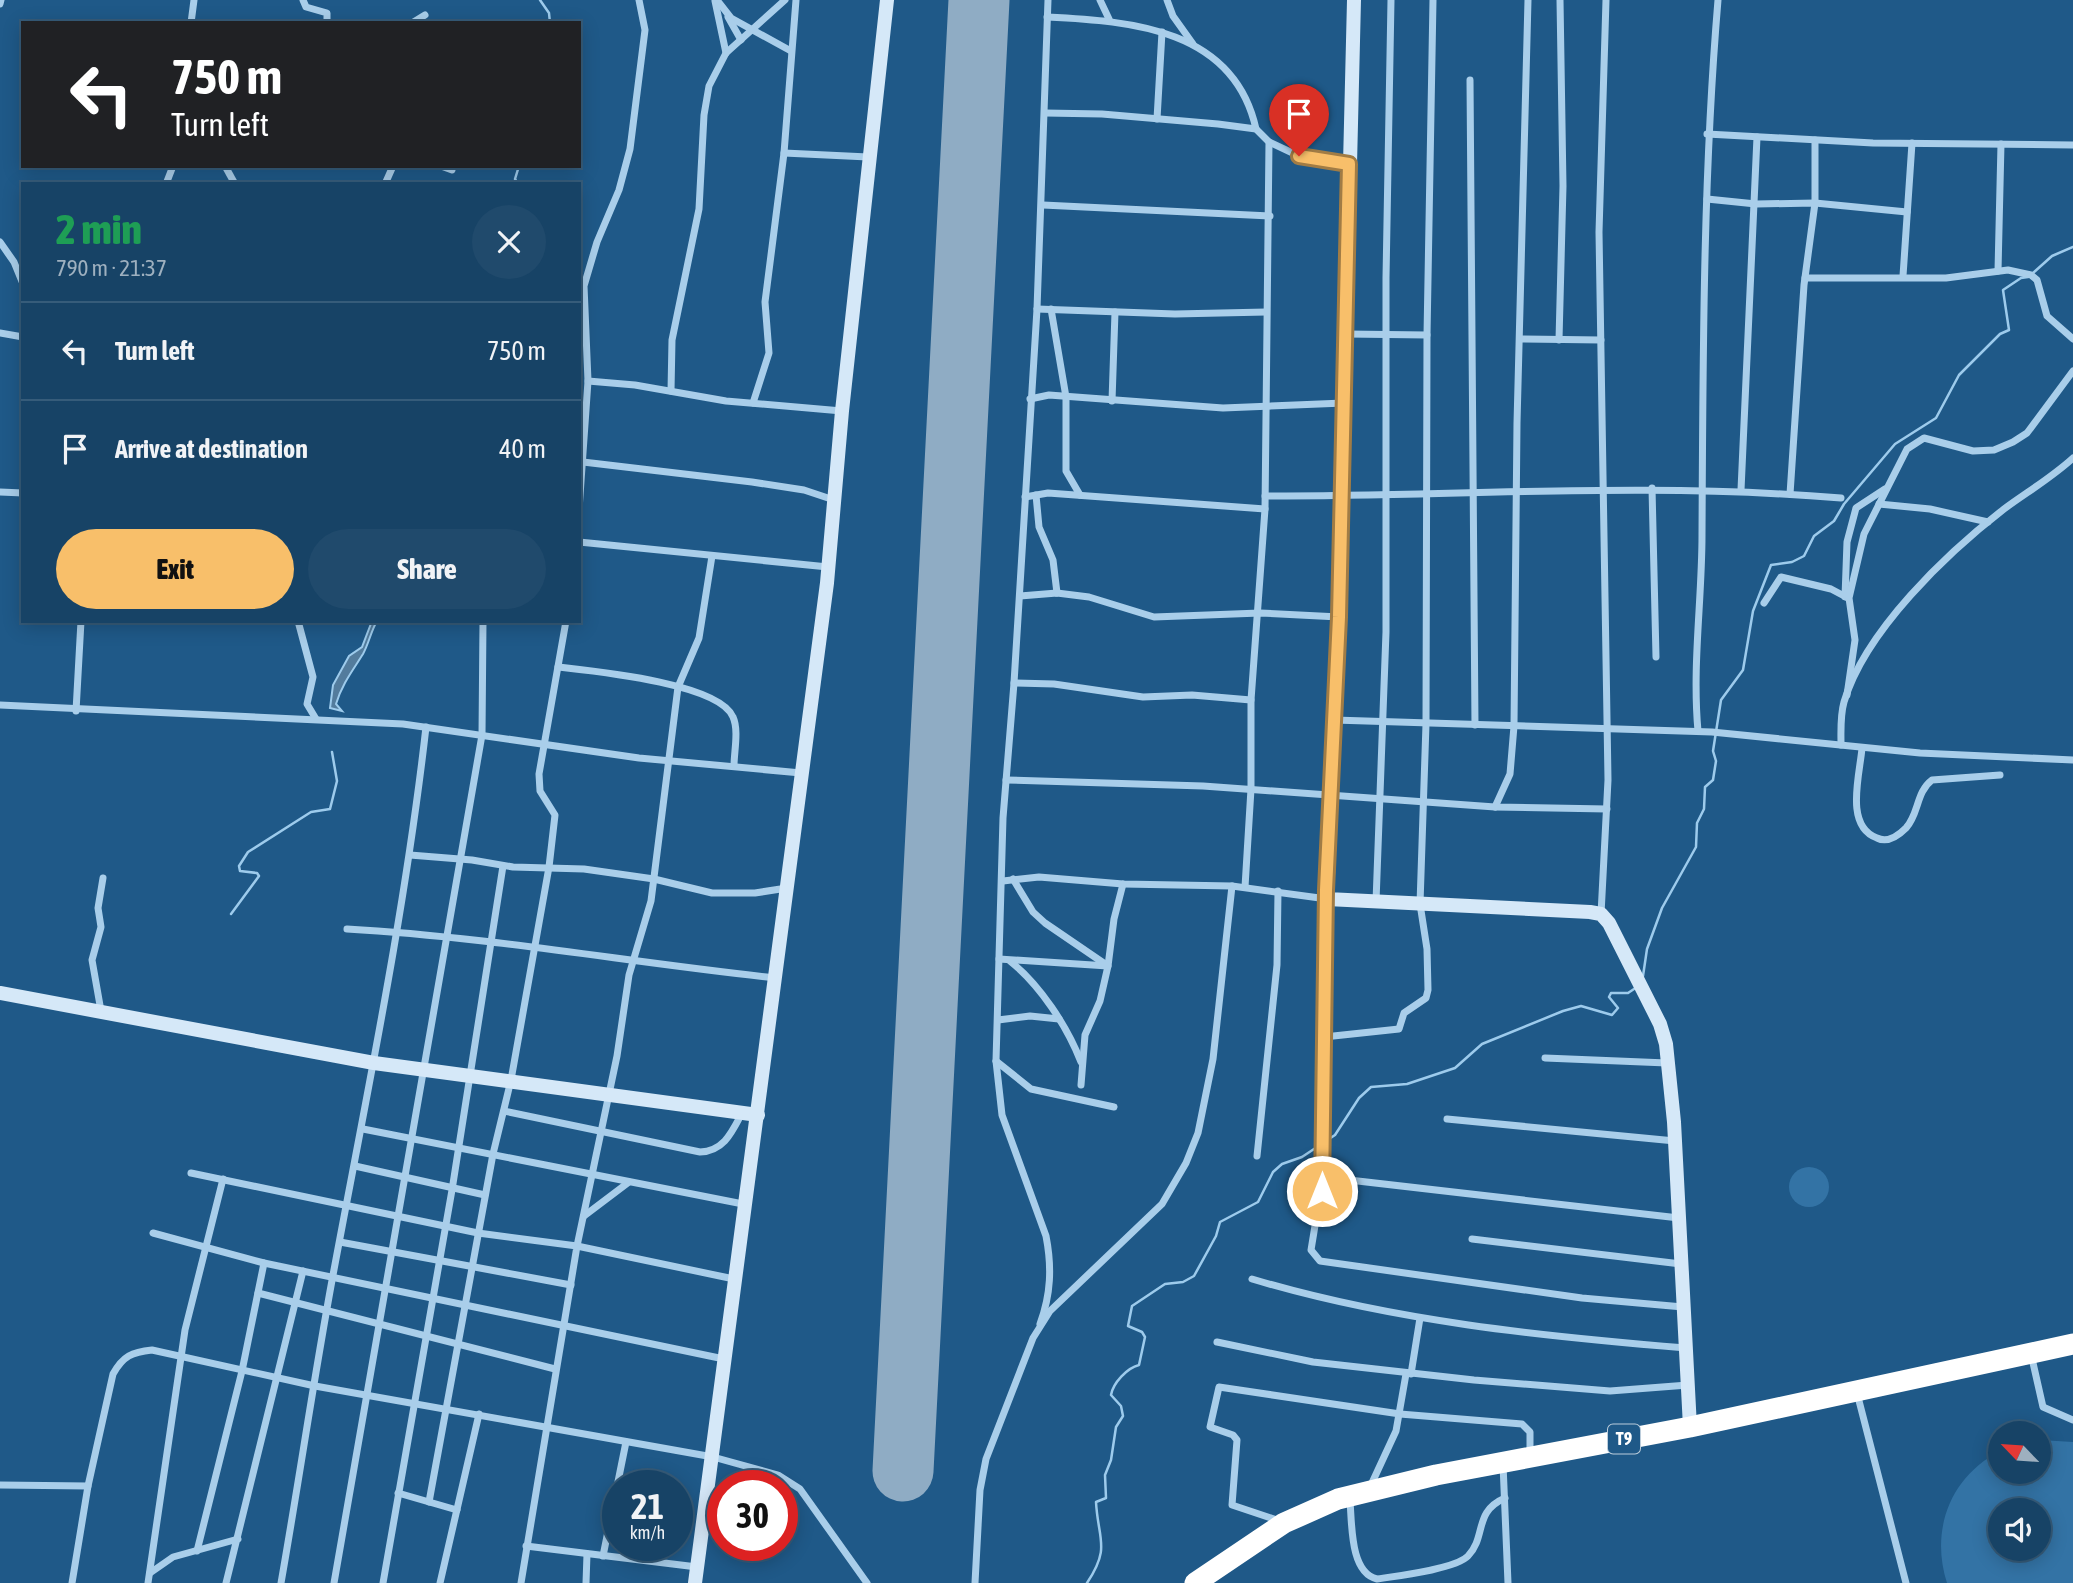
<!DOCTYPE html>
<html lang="en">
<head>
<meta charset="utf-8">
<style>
  body { margin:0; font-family:"Asap Condensed",sans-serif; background:#204a6c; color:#f1f3f6; height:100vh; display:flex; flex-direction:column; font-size:26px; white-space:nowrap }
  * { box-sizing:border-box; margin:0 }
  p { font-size:23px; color:#9eb0bf }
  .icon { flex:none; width:38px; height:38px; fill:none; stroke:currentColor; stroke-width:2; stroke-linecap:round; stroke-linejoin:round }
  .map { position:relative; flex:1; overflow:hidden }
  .sheet { position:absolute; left:21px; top:182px; width:560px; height:441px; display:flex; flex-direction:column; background:#174366; border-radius:0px; box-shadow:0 4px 18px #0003,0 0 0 2px #365c7a }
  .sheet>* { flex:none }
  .top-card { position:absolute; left:21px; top:21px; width:560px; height:147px; border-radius:0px; box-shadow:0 4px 18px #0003,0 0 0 2px #365c7a; background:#202124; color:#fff; overflow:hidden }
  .needle { width:46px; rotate:295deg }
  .fabs { position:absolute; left:1988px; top:1421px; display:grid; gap:14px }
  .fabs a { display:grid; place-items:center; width:63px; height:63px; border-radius:50%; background:#174366; box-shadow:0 4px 18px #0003,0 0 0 2px #365c7a; font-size:35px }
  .speed { position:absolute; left:602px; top:1470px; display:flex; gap:14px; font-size:35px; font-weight:700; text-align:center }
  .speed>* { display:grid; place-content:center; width:91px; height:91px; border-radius:50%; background:#174366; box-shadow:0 4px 18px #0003,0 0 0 2px #365c7a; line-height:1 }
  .speed small { font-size:18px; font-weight:400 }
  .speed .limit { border:10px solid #d22; background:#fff; color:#111 }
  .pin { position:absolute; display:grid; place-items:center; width:60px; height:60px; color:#fff; margin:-72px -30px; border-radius:50% 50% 50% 0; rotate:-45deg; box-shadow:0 0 7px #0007 }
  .pin .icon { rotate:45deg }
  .me { position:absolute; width:77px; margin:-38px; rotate:0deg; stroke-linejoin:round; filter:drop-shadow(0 0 5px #0008) }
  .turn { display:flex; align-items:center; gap:24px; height:147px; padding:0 35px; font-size:32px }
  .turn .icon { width:91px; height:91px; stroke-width:2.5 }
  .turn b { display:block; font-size:49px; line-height:60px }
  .round { display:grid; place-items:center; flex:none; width:74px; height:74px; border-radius:37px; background:#204a6c }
  .head { display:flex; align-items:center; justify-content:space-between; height:119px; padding:0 35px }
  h1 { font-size:42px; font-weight:800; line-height:52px; color:#1e9e55 }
  .primary-button { display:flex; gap:14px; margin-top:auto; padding:14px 35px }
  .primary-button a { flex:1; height:80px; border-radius:42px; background:#f8bf6a; color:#111; font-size:28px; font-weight:800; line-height:80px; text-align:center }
  .primary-button a+a { background:#204a6c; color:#f1f3f6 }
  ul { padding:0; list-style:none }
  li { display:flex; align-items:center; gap:21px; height:98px; padding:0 35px; border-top:2px solid #365c7a }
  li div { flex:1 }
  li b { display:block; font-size:26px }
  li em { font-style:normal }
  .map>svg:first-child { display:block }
</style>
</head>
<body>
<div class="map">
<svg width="2073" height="1583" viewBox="0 0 2073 1583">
  <rect width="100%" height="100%" fill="#1f5988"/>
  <!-- green -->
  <g fill="#3373a5" fill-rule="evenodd">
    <circle cx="1809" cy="1187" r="20"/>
    <path d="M2040,1440L2073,1442V1583H1947C1930,1530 1950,1477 2000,1451V1472H2039ZM2000,1510H2039V1549H2000Z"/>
  </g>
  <!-- water -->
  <path fill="#537c9d" stroke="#9dcbec" stroke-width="2" d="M372,621H377C371,631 369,643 363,654C353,670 342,684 336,704L342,711L330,708L333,685L349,656L362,647Z"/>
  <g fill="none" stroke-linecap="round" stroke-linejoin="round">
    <!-- stream -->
    <g stroke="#9dcbec" stroke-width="2.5">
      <polyline points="540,0 549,13 550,23"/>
      <polyline points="518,184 515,179 519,166"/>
      <polyline points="2033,273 2052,256 2073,247"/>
      <polyline points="231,914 259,876 257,873 240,871 239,866 248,852 311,812 330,809 337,781 332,752"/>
      <polyline points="1643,976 1647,949 1662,908 1696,847 1697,823 1704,809 1705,787 1713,780 1716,761 1713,751 1721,700 1743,670 1753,611 1771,565 1792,562 1804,556 1814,536 1834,521 1844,504 1895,444 1936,418 1959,375 2000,334 2009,330 2003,290 2021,278 2028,277"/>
      <path d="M1087,1583C1111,1547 1098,1540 1096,1502L1106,1498L1105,1475L1111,1460L1116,1427L1123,1416L1121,1406L1111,1395C1113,1383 1127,1368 1139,1365L1145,1337L1142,1332L1128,1326L1132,1306L1165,1284L1183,1282L1194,1276L1216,1236L1220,1222L1258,1202L1273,1172L1282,1164L1302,1157L1335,1135L1359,1098L1371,1087L1407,1084L1455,1068L1482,1044L1563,1011L1581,1006L1612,1015L1618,1008L1609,997L1611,993H1628L1637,987"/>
    </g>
    <!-- runway -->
    <polyline stroke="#8facc4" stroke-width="61" points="903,1471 979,0"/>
    <!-- street -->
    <g stroke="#a9ceea" stroke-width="7">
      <polyline points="303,0 306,7 327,13 327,23"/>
      <polyline points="717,0 731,18 791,51"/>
      <polyline points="1100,0 1109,19"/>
      <polyline points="1167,0 1173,16 1193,44"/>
      <polyline points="715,1 726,53"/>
      <polyline points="0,4 1,0"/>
      <polyline points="728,17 741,40"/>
      <path d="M1047,17C1132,21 1234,29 1256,129"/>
      <polyline points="191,23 194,0"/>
      <polyline points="412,23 425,15"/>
      <polyline points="1470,80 1475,725"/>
      <polyline points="1045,113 1102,114 1218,124 1256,129 1269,142 1265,509 1251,700 1251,789 1245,887"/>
      <polyline points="1157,119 1162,32"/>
      <polyline points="1707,134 1873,143 2073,145"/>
      <polyline points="1269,142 1299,156 1349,164"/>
      <polyline points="784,153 868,157"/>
      <polyline points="225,166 235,184"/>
      <polyline points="441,166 452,170"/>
      <polyline points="166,184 173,166"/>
      <polyline points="385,184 393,166"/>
      <polyline points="1707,199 1756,204 1815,203 1907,212"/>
      <polyline points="1043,205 1270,216"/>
      <polyline points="0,242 14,262 23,284"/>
      <polyline points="1998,271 2001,144"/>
      <polyline points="1903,276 1912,143"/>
      <polyline points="1805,278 1946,278 2008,270 2031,275 2037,280 2047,316 2073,339"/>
      <polyline points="1037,309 1175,314 1266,312"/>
      <polyline points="1051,309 1066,397 1066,471 1080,495"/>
      <polyline points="0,333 23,337"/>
      <polyline points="1346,334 1427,335"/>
      <polyline points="1520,339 1601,340"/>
      <polyline points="1559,340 1563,186 1560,0"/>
      <polyline points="588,381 635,385 726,401 842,411"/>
      <polyline points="671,391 672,340 699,209 704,115 709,86 726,53 785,0"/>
      <polyline points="1030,399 1049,395 1223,408 1344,403"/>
      <polyline points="1112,401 1115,312"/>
      <polyline points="753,403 769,353 765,302 784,153 796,0"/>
      <polyline points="583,462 752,482 804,490 834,500"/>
      <polyline points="1652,488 1656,657"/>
      <polyline points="1741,490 1757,137"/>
      <polyline points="0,492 23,493"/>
      <polyline points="1790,494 1804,285 1815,203 1815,140"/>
      <polyline points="1036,495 1039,527 1053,560 1057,593"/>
      <path d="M1265,496C1457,496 1649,482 1841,498"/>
      <polyline points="1025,497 1048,493 1265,509"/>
      <polyline points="1879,504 1930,509 1988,522"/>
      <polyline points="579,510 588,381 584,286 597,242 619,190 630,149 645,30 639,0"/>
      <polyline points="579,542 828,567"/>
      <polyline points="712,556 699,638 678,687 651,901 629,975 617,1056 577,1246 734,1279"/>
      <polyline points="1020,596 1057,593 1089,597 1154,617 1260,613 1339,617"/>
      <polyline points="1845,597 1847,542 1856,508 1885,489"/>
      <polyline points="1764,603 1781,577 1831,589 1848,598"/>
      <polyline points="298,621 313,677 307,704 316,719"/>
      <path d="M558,667C593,671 719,683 733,717C739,730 734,752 734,766"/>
      <polyline points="1014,683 1054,684 1143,697 1192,695 1251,700"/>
      <polyline points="1847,695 1855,640 1849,598 1864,534 1907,449 1924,438 1973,451 1994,450 2013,442 2027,433 2073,371"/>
      <polyline points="0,705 403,724 639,758 801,773"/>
      <polyline points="76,711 81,621"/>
      <polyline points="1334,720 1712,732 1920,753 2073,760"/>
      <path d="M1698,731C1692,665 1702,601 1702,535C1703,357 1703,178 1718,0"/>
      <path d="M1841,745C1841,731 1840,716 1844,702C1865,631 1947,553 2004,509C2027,492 2051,478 2073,458"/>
      <path d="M1862,748C1860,774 1844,826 1877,838C1887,843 1898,836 1906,828C1919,814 1916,792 1932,780L2000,775"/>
      <polyline points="1006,780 1203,786 1495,807 1607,809"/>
      <polyline points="1495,807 1510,774 1514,726 1517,423 1528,0"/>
      <polyline points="410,855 472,860 513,867 584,869 654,879 712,893 755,893 787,888"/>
      <polyline points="1013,879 1033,912 1045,923 1108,966 1100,1001 1085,1035 1081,1085"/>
      <polyline points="1003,881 1039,877 1123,884 1232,886 1327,899 1321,1132 1323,1177 1679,1218"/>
      <polyline points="1376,902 1386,632 1386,278 1391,0"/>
      <polyline points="1601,914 1608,780 1599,232 1606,0"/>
      <path d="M347,929C491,937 633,963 776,978"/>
      <polyline points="999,959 1108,966 1114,919 1123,884"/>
      <path d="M1010,961C1040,985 1067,1026 1081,1062"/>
      <polyline points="101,1011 92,960 101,927 98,908 103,878"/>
      <polyline points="998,1020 1030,1016 1059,1019"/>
      <polyline points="1324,1037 1399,1029 1404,1013 1426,998 1428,990 1427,949 1420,904 1426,724 1427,335 1433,0"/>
      <polyline points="1545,1058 1667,1063"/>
      <polyline points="996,1061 1031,1089 1114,1107"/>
      <path d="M504,1111L700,1152C724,1151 732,1132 742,1113"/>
      <polyline points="1447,1119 1675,1141"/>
      <polyline points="363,1129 743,1204"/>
      <polyline points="1257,1156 1277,965 1278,891"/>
      <polyline points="355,1166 485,1195"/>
      <polyline points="191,1173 478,1233 577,1246 521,1583"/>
      <polyline points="1323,1177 1311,1250 1320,1261 1582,1298 1683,1307"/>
      <polyline points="584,1216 629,1182"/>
      <polyline points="153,1233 264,1263 724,1359"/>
      <polyline points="1472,1239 1681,1264"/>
      <polyline points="340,1242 571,1285"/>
      <path d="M1252,1279C1392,1321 1540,1336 1686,1348"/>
      <polyline points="258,1293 555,1369"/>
      <path d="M1040,1324C1051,1294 1052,1267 1046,1236L1002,1115L996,1061L1003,818L1014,683L1037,309L1048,0"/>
      <polyline points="1217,1342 1313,1362 1474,1380 1610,1391 1688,1385"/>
      <polyline points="2031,1354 2043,1407 2073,1420"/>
      <polyline points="1411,1374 1420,1318"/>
      <polyline points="1857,1393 1906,1583"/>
      <polyline points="1503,1464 1508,1583"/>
      <polyline points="0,1485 88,1486"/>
      <polyline points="1371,1485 1396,1431 1406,1374"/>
      <polyline points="398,1493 457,1510"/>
      <path d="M1350,1501C1352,1524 1350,1573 1377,1579C1397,1576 1456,1569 1468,1556C1487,1536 1473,1512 1505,1498"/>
      <polyline points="429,1502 493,1154 511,1080 549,867 555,815 540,791 539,774 566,621"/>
      <polyline points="1280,1521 1232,1505 1237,1440 1233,1435 1210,1427 1219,1387 1400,1414 1522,1424 1530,1432 1530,1456"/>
      <polyline points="526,1546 697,1567"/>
      <polyline points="197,1551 242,1371 264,1263"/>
      <polyline points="603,1556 626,1442"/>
      <polyline points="150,1573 173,1557 238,1539"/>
      <path d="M72,1583L88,1486L113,1374C123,1356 132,1352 152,1350L315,1386L713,1457L778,1475L800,1489L867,1583"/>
      <polyline points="148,1583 185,1330 223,1179"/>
      <polyline points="226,1583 303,1271"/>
      <path d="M281,1583C299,1481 314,1377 333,1275C367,1093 405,912 426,727"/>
      <polyline points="334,1583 482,735 483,621"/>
      <polyline points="383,1583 452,1190 503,866"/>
      <polyline points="440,1583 479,1414"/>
      <polyline points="586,1583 587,1554"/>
      <polyline points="975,1583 980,1490 986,1459 1033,1338 1050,1311 1162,1204 1186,1163 1198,1133 1213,1059 1232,886"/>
    </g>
    <!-- secondary -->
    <g stroke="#d5e8f8" stroke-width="14">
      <polyline points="1354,0 1339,617 1327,899 1590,912 1601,914 1609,923 1660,1024 1666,1044 1674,1122 1690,1427"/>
      <polyline points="0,993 374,1063 758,1115"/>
      <polyline points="695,1583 827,583 842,411 887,0"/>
    </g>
    <!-- highway -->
    <polyline stroke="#fff" stroke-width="21" points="1195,1583 1284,1523 1338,1499 1436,1475 1690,1427 2073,1344"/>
  </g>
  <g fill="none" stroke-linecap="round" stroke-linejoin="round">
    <defs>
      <polyline id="route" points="1299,156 1349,164 1339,617 1326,890 1322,1191"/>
    </defs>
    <!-- route casing -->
    <use href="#route" stroke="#a17c45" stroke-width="18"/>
    <!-- route -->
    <use href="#route" stroke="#f8bf6a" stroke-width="12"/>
  </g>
  <g text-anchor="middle" stroke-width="7" stroke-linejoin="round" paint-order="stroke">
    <!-- shield labels -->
    <rect fill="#1f5988" stroke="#bccddb" stroke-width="2" x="1608" y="1424.5" width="32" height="29" rx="5"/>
    <g font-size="18" font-weight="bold" fill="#fff">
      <text x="1624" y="1445">T9</text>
    </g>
  </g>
</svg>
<div class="fabs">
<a><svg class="needle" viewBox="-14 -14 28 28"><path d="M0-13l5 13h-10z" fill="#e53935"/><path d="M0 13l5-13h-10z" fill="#9eb0bf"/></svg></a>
<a><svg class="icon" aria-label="sound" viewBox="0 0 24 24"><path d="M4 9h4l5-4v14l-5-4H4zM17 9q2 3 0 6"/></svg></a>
</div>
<div class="speed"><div>21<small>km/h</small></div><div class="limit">30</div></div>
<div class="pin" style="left:1299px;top:156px;background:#d93025"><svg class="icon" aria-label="arrive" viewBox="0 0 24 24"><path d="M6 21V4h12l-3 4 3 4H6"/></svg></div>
<svg class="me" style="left:1322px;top:1191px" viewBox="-20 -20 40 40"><circle r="17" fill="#f8bf6a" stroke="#fff" stroke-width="3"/><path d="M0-11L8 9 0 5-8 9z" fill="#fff"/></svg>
<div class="top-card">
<div class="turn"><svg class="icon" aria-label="left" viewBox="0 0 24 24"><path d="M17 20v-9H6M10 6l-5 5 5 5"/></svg><div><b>750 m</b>Turn left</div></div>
</div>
<section class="sheet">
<div class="head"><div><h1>2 min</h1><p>790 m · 21:37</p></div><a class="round"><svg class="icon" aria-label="close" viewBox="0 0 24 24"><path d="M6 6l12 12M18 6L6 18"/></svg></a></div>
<ul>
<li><svg class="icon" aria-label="left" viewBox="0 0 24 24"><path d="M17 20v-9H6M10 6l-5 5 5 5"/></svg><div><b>Turn left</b></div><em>750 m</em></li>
<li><svg class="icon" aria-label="arrive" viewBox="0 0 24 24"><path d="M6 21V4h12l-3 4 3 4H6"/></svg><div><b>Arrive at destination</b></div><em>40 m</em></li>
</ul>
<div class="primary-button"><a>Exit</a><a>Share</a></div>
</section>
</div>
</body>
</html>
